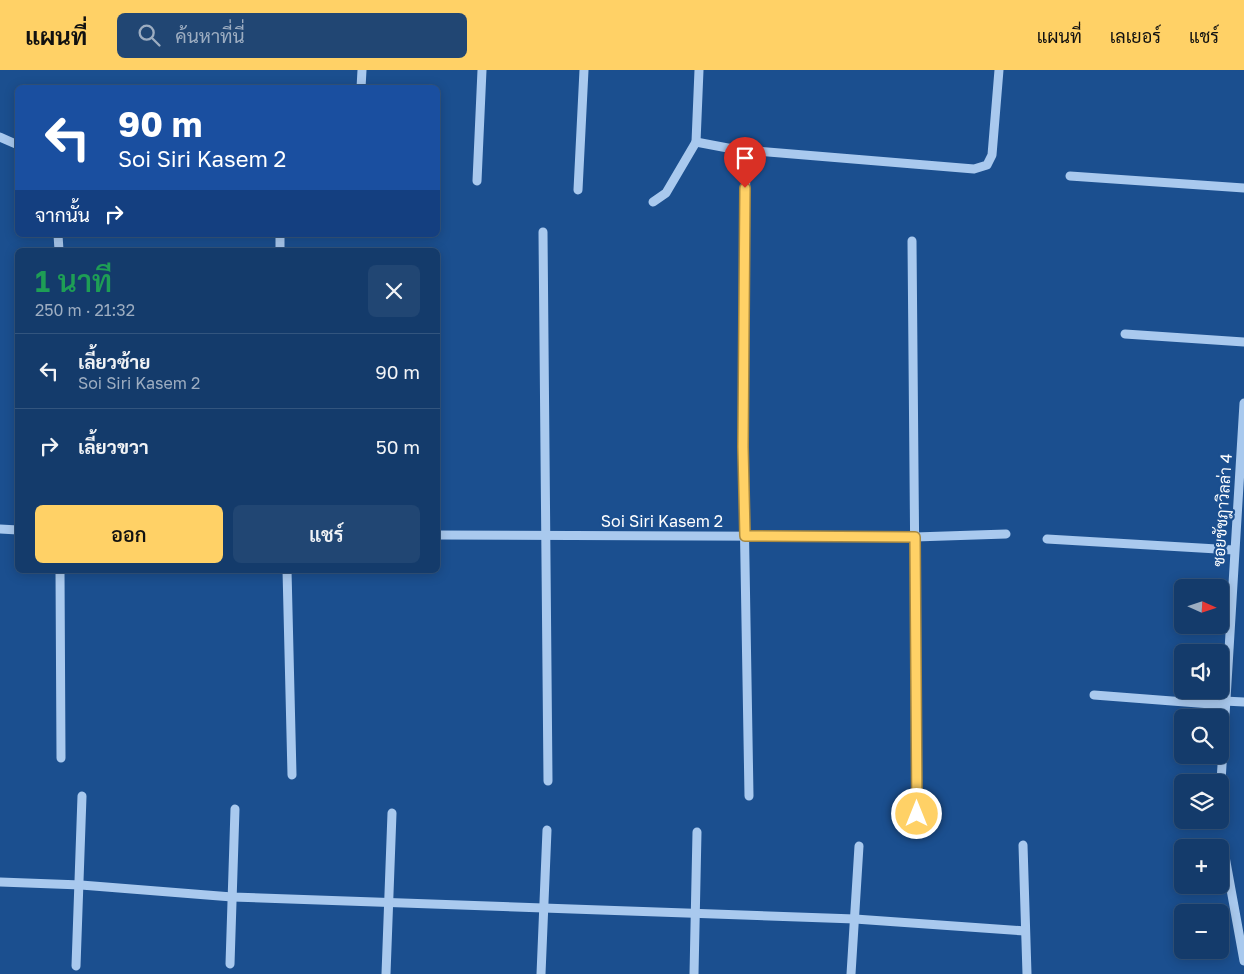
<!DOCTYPE html>
<html lang="th">
<head>
<meta charset="utf-8">
<style>
  body { margin:0; font-family:"Golos Text",Sarabun,sans-serif; background:#214673; color:#f1f3f6; height:100vh; display:flex; flex-direction:column; font-size:19px; white-space:nowrap }
  * { box-sizing:border-box; margin:0 }
  p { font-size:16px; color:#9dadc1 }
  .icon { flex:none; width:28px; height:28px; fill:none; stroke:currentColor; stroke-width:2; stroke-linecap:round; stroke-linejoin:round }
  .map { position:relative; flex:1; overflow:hidden }
  .sheet { position:absolute; left:15px; top:178px; width:425px; height:325px; display:flex; flex-direction:column; background:#143b6b; border-radius:8px; box-shadow:0 2px 12px #0003,0 0 0 1px #33557e }
  .sheet>* { flex:none }
  .banner { position:absolute; left:15px; top:15px; width:425px; height:152px; border-radius:8px; box-shadow:0 2px 12px #0003,0 0 0 1px #33557e; background:#1a4fa0; color:#fff; overflow:hidden }
  .needle { width:32px; rotate:93deg }
  .buttons { position:absolute; left:1174px; top:509px; display:grid; gap:10px }
  .buttons a { display:grid; place-items:center; width:55px; height:55px; border-radius:8px; background:#143b6b; box-shadow:0 2px 12px #0003,0 0 0 1px #33557e; font-size:25px }
  .pin { position:absolute; display:grid; place-items:center; width:42px; height:42px; color:#fff; margin:-51px -21px; border-radius:50% 50% 50% 0; rotate:-45deg; box-shadow:0 0 5px #0007 }
  .pin .icon { rotate:45deg }
  .me { position:absolute; width:55px; margin:-28px; rotate:0deg; stroke-linejoin:round; filter:drop-shadow(0 0 4px #0008) }
  .turn { display:flex; align-items:center; gap:18px; height:105px; padding:0 20px; font-size:22px }
  .turn .icon { width:65px; height:65px; stroke-width:2.5 }
  .turn b { display:block; font-size:35px; line-height:42px }
  .then { display:flex; align-items:center; height:48px; padding:0 20px; background:#0003; gap:10px; font-size:19px }
  .round { display:grid; place-items:center; flex:none; width:52px; height:52px; border-radius:8px; background:#214673 }
  .headline { display:flex; align-items:center; justify-content:space-between; height:85px; padding:0 20px }
  h1 { font-size:30px; font-weight:600; line-height:38px; color:#1e9e55 }
  .action { display:flex; gap:10px; margin-top:auto; padding:10px 20px }
  .action a { flex:1; height:58px; border-radius:8px; background:#ffd166; color:#111; font-size:20px; font-weight:600; line-height:58px; text-align:center }
  .action a+a { background:#214673; color:#f1f3f6 }
  ul { padding:0; list-style:none }
  li { display:flex; align-items:center; gap:15px; height:75px; padding:0 20px; border-top:1px solid #33557e }
  li div { flex:1 }
  li b { display:block; font-size:19px }
  li em { font-style:normal }
  header { display:flex; align-items:center; gap:30px; box-sizing:border-box; height:70px; padding:0 25px; background:#ffd166; color:#111 }
  header strong { font-size:24px }
  nav { display:flex; gap:28px; margin-inline-start:auto; font-size:18px }
  .search { width:350px; height:45px; background:#214673; display:flex; align-items:center; gap:12px; box-sizing:border-box; padding:0 18px; border-radius:8px; color:#9dadc1; font-size:19px }
  .map>svg:first-child { display:block }
</style>
</head>
<body>
<header>
<strong>แผนที่</strong>
<div class="search"><svg class="icon" aria-label="search" viewBox="0 0 24 24"><circle cx="10" cy="10" r="6"/><path d="M15 15l6 6"/></svg>ค้นหาที่นี่</div>
<nav><a>แผนที่</a><a>เลเยอร์</a><a>แชร์</a></nav>
</header>
<div class="map">
<svg width="1244" height="904" viewBox="0 0 1244 904">
  <rect width="100%" height="100%" fill="#1b4f8f"/>
  <g fill="none" stroke-linecap="round" stroke-linejoin="round">
    <!-- minor -->
    <g stroke="#a9c9ee" stroke-width="9">
      <polyline points="699,0 696,72 733,79 974,99 987,95 992,85 999,0"/>
      <polyline points="361,18 362,0"/>
      <polyline points="0,67 18,75"/>
      <polyline points="746,80 743,377 749,726"/>
      <polyline points="1070,106 1244,118"/>
      <polyline points="477,111 482,0"/>
      <polyline points="578,120 584,0"/>
      <polyline points="653,132 666,123 696,72"/>
      <polyline points="543,162 548,711"/>
      <polyline points="58,165 59,180"/>
      <polyline points="280,165 280,180"/>
      <polyline points="912,171 917,744"/>
      <polyline points="1125,264 1244,272"/>
      <polyline points="0,459 18,460"/>
      <polyline points="438,465 915,467 1006,464"/>
      <polyline points="1047,469 1234,480"/>
      <polyline points="60,500 61,688"/>
      <polyline points="287,500 292,705"/>
      <polyline points="1094,625 1224,635"/>
      <polyline points="1224,631 1244,632"/>
      <polyline points="1220,728 1244,333"/>
      <polyline points="1023,775 1027,904"/>
      <polyline points="1224,781 1244,891"/>
      <polyline points="0,812 81,815 232,827 855,849 1025,861"/>
      <polyline points="230,894 235,739"/>
      <polyline points="76,896 82,726"/>
      <polyline points="386,904 392,743"/>
      <polyline points="541,904 547,760"/>
      <polyline points="694,904 697,762"/>
      <polyline points="851,904 859,776"/>
    </g>
  </g>
  <g fill="none" stroke-linecap="round" stroke-linejoin="round">
    <defs>
      <polyline id="route" points="745,118 743,377 745,466 915,467 917,744"/>
    </defs>
    <!-- route casing -->
    <use href="#route" stroke="#a68842" stroke-width="12"/>
    <!-- route -->
    <use href="#route" stroke="#ffd166" stroke-width="9"/>
  </g>
  <g text-anchor="middle" stroke-width="4.5" stroke-linejoin="round" paint-order="stroke">
    <!-- street labels -->
    <g font-size="16" fill="#fff" stroke="#1b4f8f">
      <text transform="translate(1222 440) rotate(-86)" y="6">ซอยชัชฎาวิลล่า 4</text>
      <text x="662" y="457">Soi Siri Kasem 2</text>
    </g>
  </g>
</svg>
<div class="buttons">
<a><svg class="needle" viewBox="-14 -14 28 28"><path d="M0-13l5 13h-10z" fill="#e53935"/><path d="M0 13l5-13h-10z" fill="#9dadc1"/></svg></a>
<a><svg class="icon" aria-label="sound" viewBox="0 0 24 24"><path d="M4 9h4l5-4v14l-5-4H4zM17 9q2 3 0 6"/></svg></a>
<a><svg class="icon" aria-label="search" viewBox="0 0 24 24"><circle cx="10" cy="10" r="6"/><path d="M15 15l6 6"/></svg></a>
<a><svg class="icon" aria-label="layers" viewBox="0 0 24 24"><path d="M12 4l9 5-9 5-9-5zM3 14l9 5 9-5"/></svg></a>
<a>+</a>
<a>−</a>
</div>
<div class="pin" style="left:745px;top:118px;background:#d93025"><svg class="icon" aria-label="arrive" viewBox="0 0 24 24"><path d="M6 21V4h12l-3 4 3 4H6"/></svg></div>
<svg class="me" style="left:917px;top:744px" viewBox="-20 -20 40 40"><circle r="17" fill="#ffd166" stroke="#fff" stroke-width="3"/><path d="M0-11L8 9 0 5-8 9z" fill="#fff"/></svg>
<div class="banner">
<div class="turn"><svg class="icon" aria-label="left" viewBox="0 0 24 24"><path d="M17 20v-9H6M10 6l-5 5 5 5"/></svg><div><b>90 m</b>Soi Siri Kasem 2</div></div>
<div class="then">จากนั้น<svg class="icon" aria-label="right" viewBox="0 0 24 24"><path d="M7 20v-9h11M14 6l5 5-5 5"/></svg></div>
</div>
<section class="sheet">
<div class="headline"><div><h1>1 นาที</h1><p>250 m · 21:32</p></div><a class="round"><svg class="icon" aria-label="close" viewBox="0 0 24 24"><path d="M6 6l12 12M18 6L6 18"/></svg></a></div>
<ul>
<li><svg class="icon" aria-label="left" viewBox="0 0 24 24"><path d="M17 20v-9H6M10 6l-5 5 5 5"/></svg><div><b>เลี้ยวซ้าย</b><p>Soi Siri Kasem 2</p></div><em>90 m</em></li>
<li><svg class="icon" aria-label="right" viewBox="0 0 24 24"><path d="M7 20v-9h11M14 6l5 5-5 5"/></svg><div><b>เลี้ยวขวา</b></div><em>50 m</em></li>
</ul>
<div class="action"><a>ออก</a><a>แชร์</a></div>
</section>
</div>
</body>
</html>
